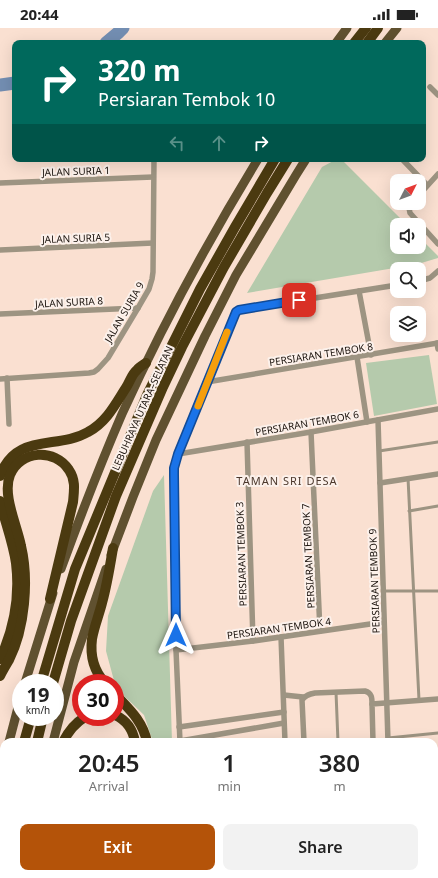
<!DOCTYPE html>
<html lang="en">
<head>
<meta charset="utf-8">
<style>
  body { margin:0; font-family:"Noto Sans",sans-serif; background:#f2f2f2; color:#222; height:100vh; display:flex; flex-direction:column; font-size:15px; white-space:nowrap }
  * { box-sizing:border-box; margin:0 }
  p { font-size:13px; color:#767676 }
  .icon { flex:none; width:22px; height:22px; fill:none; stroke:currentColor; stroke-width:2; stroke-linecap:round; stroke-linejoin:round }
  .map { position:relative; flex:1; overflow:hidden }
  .side { position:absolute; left:0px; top:710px; width:438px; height:140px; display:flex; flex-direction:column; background:#fff; border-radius:12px 12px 0 0; box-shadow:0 4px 16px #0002 }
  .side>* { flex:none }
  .guide { position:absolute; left:12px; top:12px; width:414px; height:122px; border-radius:8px; box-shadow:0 4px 16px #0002; background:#00695c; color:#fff; overflow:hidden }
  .needle { width:26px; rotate:48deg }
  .tools { position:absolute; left:390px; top:146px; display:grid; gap:8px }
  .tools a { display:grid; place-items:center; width:36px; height:36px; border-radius:8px; background:#fff; box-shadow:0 4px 16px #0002; font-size:20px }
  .speed { position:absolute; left:12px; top:646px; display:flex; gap:8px; font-size:20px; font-weight:700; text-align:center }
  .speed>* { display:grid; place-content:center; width:52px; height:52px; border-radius:50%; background:#fff; box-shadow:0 4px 16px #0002; line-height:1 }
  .speed small { font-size:10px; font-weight:400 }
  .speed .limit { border:6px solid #d22; background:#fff; color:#111 }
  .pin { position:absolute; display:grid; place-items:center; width:34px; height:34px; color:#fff; margin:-17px; border-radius:8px; box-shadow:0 2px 6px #0006 }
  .me { position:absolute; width:44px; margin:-22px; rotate:0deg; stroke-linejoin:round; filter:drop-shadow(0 0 3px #0008) }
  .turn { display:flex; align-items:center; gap:14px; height:84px; padding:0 20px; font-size:18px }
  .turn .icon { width:52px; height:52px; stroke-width:2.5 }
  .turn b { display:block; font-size:28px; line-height:34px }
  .lanes { display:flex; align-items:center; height:38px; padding:0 20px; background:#0003; justify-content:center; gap:20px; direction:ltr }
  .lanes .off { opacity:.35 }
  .eta { display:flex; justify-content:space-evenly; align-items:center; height:68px; text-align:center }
  .eta b { font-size:24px; font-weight:600; line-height:28px }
  .action { display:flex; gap:8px; margin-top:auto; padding:8px 20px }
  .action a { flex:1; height:46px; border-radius:8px; background:#b45309; color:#fff; font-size:16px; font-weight:600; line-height:46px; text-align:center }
  .action a+a { background:#f2f2f2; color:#222 }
  .status { display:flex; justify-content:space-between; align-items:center; height:28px; padding:0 20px; background:#fff; direction:ltr }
  .status svg { height:11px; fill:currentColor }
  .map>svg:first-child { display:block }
</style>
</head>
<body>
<div class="status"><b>20:44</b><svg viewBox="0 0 49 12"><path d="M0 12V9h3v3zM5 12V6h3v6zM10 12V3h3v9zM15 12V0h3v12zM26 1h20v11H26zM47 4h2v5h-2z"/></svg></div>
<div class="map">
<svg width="438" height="850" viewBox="0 0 438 850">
  <rect width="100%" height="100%" fill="#fae0d1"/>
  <!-- green -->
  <g fill="#b5caac">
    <polygon points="337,131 341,131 407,197 397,197 397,219 419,219 419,209 438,228 438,230 418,236 247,265 322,139"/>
    <polygon points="429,327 437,376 374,388 366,335"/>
    <polygon points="164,447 172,714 153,714 144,687 116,660 106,623 108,588 153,463"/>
  </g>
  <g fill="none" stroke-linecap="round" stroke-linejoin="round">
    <!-- river -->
    <g stroke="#738eb2" stroke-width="13">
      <polyline points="106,15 119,4 123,0"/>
      <polyline points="0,57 15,55"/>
    </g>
    <!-- lane -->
    <g stroke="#9d9482" stroke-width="3">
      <polyline points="379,423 438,414"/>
      <polyline points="408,450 419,672"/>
      <polyline points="409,483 438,478"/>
      <polyline points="383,563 438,563"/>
      <polyline points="336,664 338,714"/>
      <polyline points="388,710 438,705"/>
    </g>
    <!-- street -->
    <g stroke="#9d9482" stroke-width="5.5">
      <polyline points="430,59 438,67"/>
      <polyline points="402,131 427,157"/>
      <polyline points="0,155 153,149"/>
      <polyline points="419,167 438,146"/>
      <polyline points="412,175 409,180 410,185 438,216"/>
      <polyline points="0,222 153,215"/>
      <polyline points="419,253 430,250 438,243"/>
      <polyline points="359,263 371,327"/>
      <polyline points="0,286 138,280"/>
      <polyline points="437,315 438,321"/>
      <polyline points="357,329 367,394"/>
      <polyline points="7,350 9,396"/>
      <polyline points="0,351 89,345 94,344 98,341 108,330 138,280 149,261 152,251 153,244 154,131"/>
      <polyline points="207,354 438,315"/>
      <polyline points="378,392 388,714"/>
      <polyline points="311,404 320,603"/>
      <polyline points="247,414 253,613"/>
      <polyline points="178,426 311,404 438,381"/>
      <polyline points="380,455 438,446"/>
      <polyline points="281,609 285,714"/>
      <polyline points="176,622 253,613 384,594"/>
      <polyline points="284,667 303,669"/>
      <polyline points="179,699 284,684"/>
      <polyline points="180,713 284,695"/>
      <polyline points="180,714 176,622 174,440 178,426 234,287 239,282 397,257"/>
      <path d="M304,714L302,672C305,667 310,666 315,665L365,663C372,665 372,670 372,676"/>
      <polyline points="373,714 372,676 438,671"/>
      <polyline points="434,741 438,741"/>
    </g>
    <!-- primary -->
    <g stroke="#605130" stroke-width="9">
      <polyline points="336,15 347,0"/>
      <polyline points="385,15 397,0"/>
      <polyline points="111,527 133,469 156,412 205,308 236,247 296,147 306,131"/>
      <path d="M61,541C80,489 100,437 122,386C162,298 208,213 258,131"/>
      <polyline points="25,655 53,565"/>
      <polyline points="9,714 21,668"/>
      <polyline points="53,714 74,634 106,541"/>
      <polyline points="0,750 4,731"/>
      <polyline points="23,850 24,846"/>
    </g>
    <!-- highway -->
    <g stroke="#4b3a10" stroke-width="10">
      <polyline points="354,15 366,0"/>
      <polyline points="367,15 378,0"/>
      <path d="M0,448C16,404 57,422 88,404C107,394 116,375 127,358C130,353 132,346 137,342C139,339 143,337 146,335"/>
      <path d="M0,473C5,494 13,514 16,535C20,568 14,601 0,631"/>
      <path d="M0,648C3,642 6,637 9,632C25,600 29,552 21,518C17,497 2,467 10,447C20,422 55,420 69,442C76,452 74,463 73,474L50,571"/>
      <polyline points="41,655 75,541 147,367 200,261 235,199 275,131"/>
      <polyline points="53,655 71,593 116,468 163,359 182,319 224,239 267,165 288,131"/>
      <path d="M105,655C94,643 90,627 92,611C94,599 99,587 102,575C107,557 110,538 113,520"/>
      <path d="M115,666C129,681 143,693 147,714"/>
      <path d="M115,687C126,692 133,702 135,714"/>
      <polyline points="24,714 31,689"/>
      <polyline points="37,714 43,689"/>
      <path d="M63,714C68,704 75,695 85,689"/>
      <polyline points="434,768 438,767"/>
      <polyline points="434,781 438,780"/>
      <polyline points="0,817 4,798"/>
      <polyline points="0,834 4,834"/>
      <polyline points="108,846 115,850"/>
      <polyline points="7,850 8,846"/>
      <polyline points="224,850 228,846"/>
    </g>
  </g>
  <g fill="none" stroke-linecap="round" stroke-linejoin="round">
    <defs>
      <polyline id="route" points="176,607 174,447 174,440 178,426 236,284 239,282 299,272"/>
    </defs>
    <!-- route casing -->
    <use href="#route" stroke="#114b97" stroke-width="10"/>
    <!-- route -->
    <use href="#route" stroke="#1a73e8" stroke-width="7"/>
    <!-- slow -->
    <polyline stroke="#f59e0b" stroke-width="7" points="198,378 227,304"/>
  </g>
  <g text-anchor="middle" stroke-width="4" stroke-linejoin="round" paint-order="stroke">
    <!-- street labels -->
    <g font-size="10" fill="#19110b" stroke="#fcf1eb">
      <text transform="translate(76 143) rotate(-2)" y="4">JALAN SURIA 1</text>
      <text transform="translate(76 210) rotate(-2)" y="4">JALAN SURIA 5</text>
      <text transform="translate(69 274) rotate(-3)" y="4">JALAN SURIA 8</text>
      <text transform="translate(124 284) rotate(-60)" y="4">JALAN SURIA 9</text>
      <text transform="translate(321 326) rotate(-9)" y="4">PERSIARAN TEMBOK 8</text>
      <text transform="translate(142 380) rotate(-66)" y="4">LEBUHRAYA UTARA–SELATAN</text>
      <text transform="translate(307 395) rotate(-10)" y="4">PERSIARAN TEMBOK 6</text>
      <text transform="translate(241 526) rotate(-92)" y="4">PERSIARAN TEMBOK 3</text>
      <text transform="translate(308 528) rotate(-93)" y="4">PERSIARAN TEMBOK 7</text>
      <text transform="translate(374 553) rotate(-92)" y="4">PERSIARAN TEMBOK 9</text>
      <text transform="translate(279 600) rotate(-8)" y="4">PERSIARAN TEMBOK 4</text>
    </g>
    <!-- neighbourhood labels -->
    <g font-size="11" letter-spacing="1" fill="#4c382c" stroke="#fcf1eb">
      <text x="287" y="457">TAMAN SRI DESA</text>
    </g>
  </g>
</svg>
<div class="tools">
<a><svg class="needle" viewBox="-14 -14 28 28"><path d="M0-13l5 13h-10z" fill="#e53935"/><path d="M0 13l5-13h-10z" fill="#767676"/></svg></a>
<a><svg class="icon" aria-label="sound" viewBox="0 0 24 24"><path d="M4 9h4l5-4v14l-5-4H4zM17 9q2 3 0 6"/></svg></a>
<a><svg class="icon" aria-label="search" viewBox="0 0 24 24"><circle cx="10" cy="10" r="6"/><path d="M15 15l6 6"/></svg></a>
<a><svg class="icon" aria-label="layers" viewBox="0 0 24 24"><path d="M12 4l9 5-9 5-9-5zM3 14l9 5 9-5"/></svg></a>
</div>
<div class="speed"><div>19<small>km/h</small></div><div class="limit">30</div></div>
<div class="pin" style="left:299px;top:272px;background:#d93025"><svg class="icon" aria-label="arrive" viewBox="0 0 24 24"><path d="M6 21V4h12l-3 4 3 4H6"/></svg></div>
<svg class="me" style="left:176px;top:607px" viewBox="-20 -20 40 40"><path d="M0-17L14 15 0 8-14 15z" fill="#1a73e8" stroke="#fff" stroke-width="4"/></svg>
<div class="guide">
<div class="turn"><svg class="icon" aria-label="right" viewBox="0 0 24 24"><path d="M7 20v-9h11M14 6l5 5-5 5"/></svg><div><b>320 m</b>Persiaran Tembok 10</div></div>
<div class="lanes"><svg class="icon off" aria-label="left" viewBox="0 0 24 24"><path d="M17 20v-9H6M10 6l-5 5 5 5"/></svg><svg class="icon off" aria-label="ahead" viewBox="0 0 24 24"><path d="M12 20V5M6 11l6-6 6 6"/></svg><svg class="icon" aria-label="right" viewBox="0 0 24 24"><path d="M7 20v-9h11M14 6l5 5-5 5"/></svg></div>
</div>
<section class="side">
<div class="eta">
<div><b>20:45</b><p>Arrival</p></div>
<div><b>1</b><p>min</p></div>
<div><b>380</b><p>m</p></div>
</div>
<div class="action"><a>Exit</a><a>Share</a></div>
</section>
</div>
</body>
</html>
